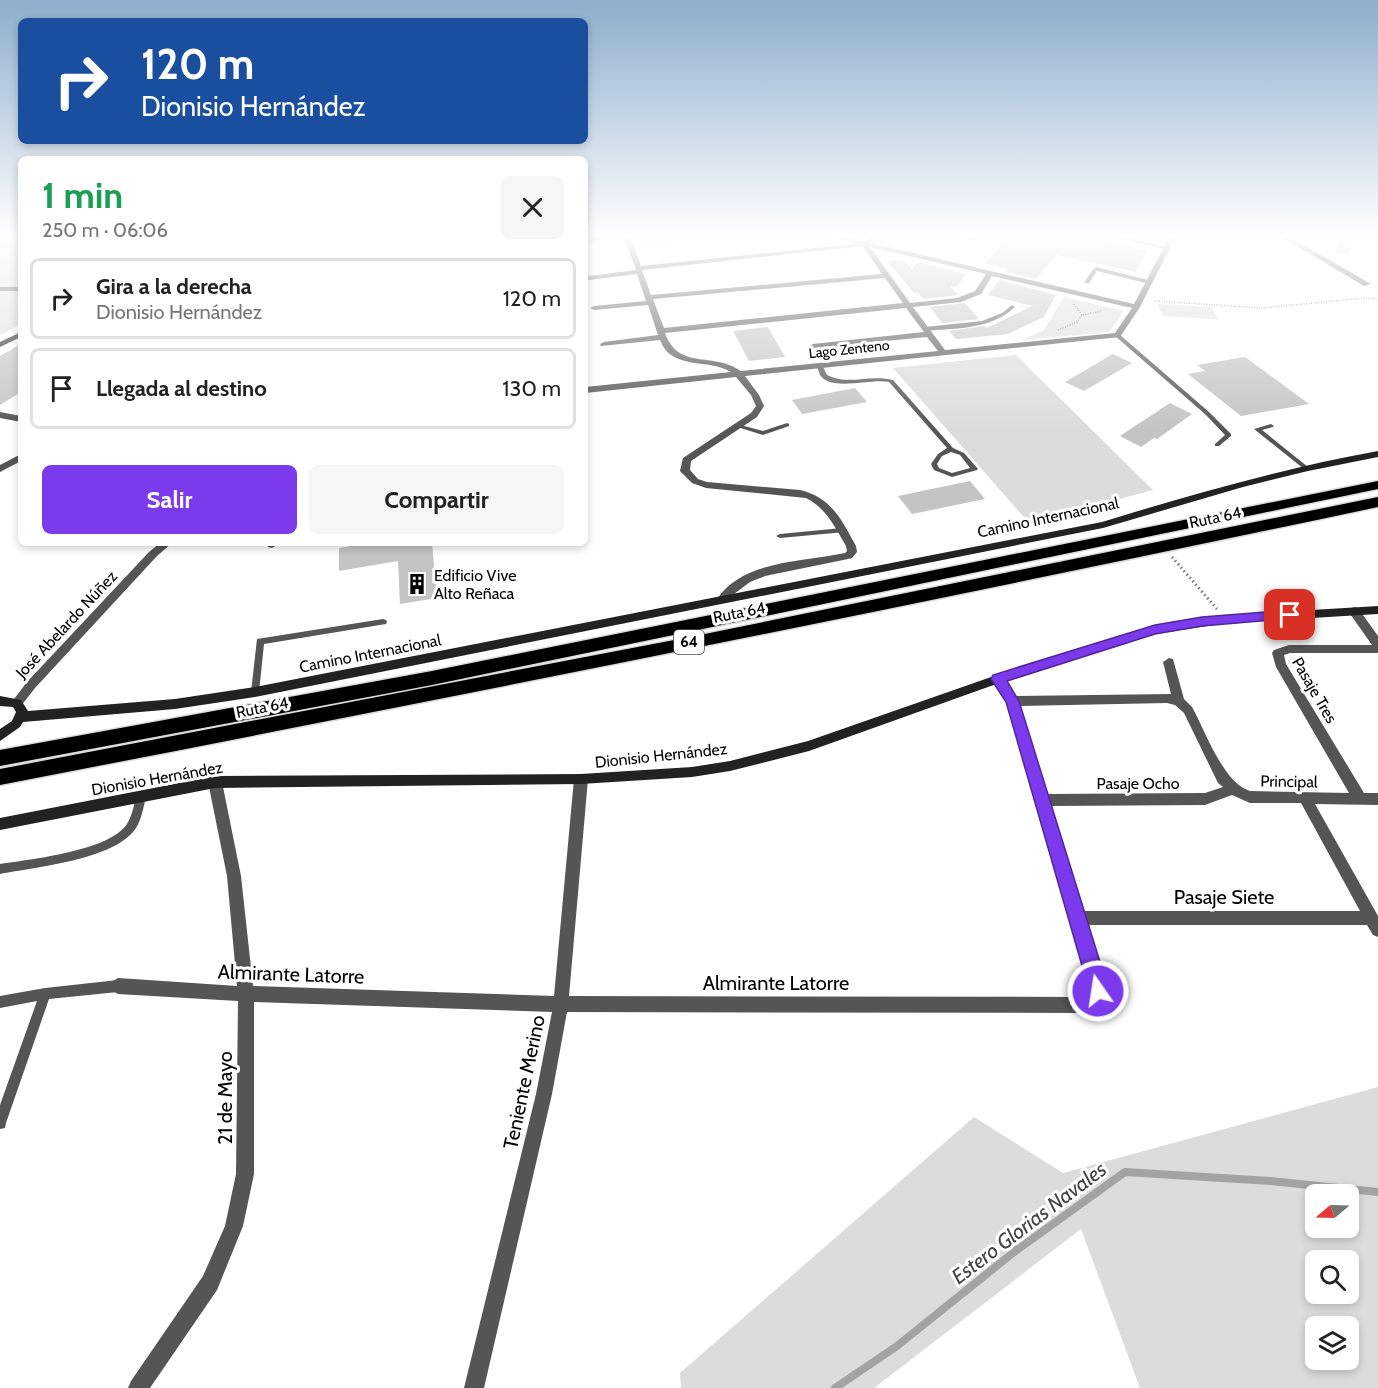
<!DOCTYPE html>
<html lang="es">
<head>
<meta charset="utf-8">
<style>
  body { margin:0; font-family:Cabin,sans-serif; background:#f6f6f6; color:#222; height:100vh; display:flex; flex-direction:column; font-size:22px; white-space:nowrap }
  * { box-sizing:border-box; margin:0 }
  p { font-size:20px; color:#767676 }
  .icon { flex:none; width:33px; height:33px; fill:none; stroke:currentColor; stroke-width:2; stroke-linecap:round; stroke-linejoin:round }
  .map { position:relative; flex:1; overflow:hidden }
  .panel { position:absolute; left:18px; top:156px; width:570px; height:390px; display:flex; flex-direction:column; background:#fff; border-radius:9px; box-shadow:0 3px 9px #0003 }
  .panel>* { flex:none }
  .top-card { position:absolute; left:18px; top:18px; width:570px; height:126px; border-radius:9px; box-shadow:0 3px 9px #0003; background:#1a4fa0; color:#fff; overflow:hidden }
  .needle { width:39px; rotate:251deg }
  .buttons { position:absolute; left:1305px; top:1184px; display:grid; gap:12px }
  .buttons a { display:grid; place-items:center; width:54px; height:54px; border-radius:9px; background:#fff; box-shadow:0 3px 9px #0003; font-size:30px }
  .pin { position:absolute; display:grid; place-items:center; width:51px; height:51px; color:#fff; margin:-26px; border-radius:12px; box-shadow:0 3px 9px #0006 }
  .me { position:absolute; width:66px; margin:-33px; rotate:347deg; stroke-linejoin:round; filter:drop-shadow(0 0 4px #0008) }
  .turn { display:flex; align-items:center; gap:21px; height:126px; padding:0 24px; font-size:27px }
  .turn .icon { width:78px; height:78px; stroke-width:2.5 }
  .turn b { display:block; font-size:42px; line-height:51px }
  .round { display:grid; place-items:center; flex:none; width:63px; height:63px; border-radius:9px; background:#f6f6f6 }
  .headline { display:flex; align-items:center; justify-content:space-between; height:102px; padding:0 24px }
  h1 { font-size:36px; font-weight:800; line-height:45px; color:#1e9e55 }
  .cta { display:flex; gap:12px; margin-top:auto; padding:12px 24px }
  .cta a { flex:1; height:69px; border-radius:9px; background:#7c3aed; color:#fff; font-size:24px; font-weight:800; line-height:69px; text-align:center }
  .cta a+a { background:#f6f6f6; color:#222 }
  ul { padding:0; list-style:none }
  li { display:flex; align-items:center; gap:18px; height:81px; margin:0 12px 9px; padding:0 12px; border:3px solid #e0e0e0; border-radius:9px }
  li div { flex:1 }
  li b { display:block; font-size:22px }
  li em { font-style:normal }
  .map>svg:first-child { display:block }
</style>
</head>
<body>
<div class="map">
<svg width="1378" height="1388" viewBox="0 0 1378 1388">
  <rect width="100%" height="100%" fill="#fff"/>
  <!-- green -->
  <g fill="#dcdcdc" fill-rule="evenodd">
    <polygon points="0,236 21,236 21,324 0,335"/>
    <polygon points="635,236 754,236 638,244"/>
    <polygon points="1064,297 1123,311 1124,311 1109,332 1022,340 1044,330"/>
    <polygon points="1157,304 1211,307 1218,319 1163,316"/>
    <polygon points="1016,355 1153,490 1029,523 893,368"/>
    <path d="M1378,1087V1388H1140L1081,1229L874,1388H681L680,1373L974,1117L1063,1173ZM1316,1194H1348V1227H1316ZM1316,1260H1348V1293H1316ZM1316,1326H1348V1359H1316Z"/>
  </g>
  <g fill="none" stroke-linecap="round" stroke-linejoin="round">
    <!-- stream -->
    <polyline stroke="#a3a3a3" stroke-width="8" points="835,1388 897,1346 1014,1252 1125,1172 1270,1181 1378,1192"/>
  </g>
  <!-- building -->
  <g fill="#c4c4c4">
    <polygon points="1010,236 1080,236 1147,250 1136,272 1056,255 1036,279 1006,272 1008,269 985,263"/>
    <polygon points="1339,236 1354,238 1349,255 1335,252"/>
    <polygon points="904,260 912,269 918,262 966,274 956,287 950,286 958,295 923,299 918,293 914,293 887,261"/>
    <polygon points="999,280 1056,295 1044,317 1008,334 956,339 949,331 985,326 987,328 1032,306 988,295"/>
    <polygon points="965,303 979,319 942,323 930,307"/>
    <polygon points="768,327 785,357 749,361 733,331"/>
    <polygon points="21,344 21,392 0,405 0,356"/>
    <polygon points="1113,354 1132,363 1084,391 1065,382"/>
    <polygon points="1245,357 1309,404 1241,416 1188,374 1205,371 1197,365"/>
    <polygon points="855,388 867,402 802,414 792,400"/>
    <polygon points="1170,403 1192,414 1157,439 1154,438 1141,447 1120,436"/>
    <polygon points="970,481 985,499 912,514 898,496"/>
    <polygon points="371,543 432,543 437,598 400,604 398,561 339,571 339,548"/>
  </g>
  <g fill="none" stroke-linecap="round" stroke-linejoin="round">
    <defs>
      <g id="highway">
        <polygon points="1378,481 1378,489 432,685 0,766 0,750 432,671"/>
        <path d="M1378,497V507C920,604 460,696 0,785V769L690,637Z"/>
      </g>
    </defs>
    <!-- highway casing -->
    <use href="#highway" stroke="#dbdbdb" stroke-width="3"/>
    <!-- path-far1 -->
    <g stroke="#777" stroke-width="1.5" stroke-dasharray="1 1.5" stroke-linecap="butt">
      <polyline points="1154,301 1263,308 1364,298 1378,299"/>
      <polyline points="1074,304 1082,315"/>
      <polyline points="1058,330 1077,322 1082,315 1102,311"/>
    </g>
    <!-- path -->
    <polyline stroke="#777" stroke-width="3" stroke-dasharray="1.5 3" stroke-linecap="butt" points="1172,557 1217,609"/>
    <!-- lane -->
    <g fill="#555" fill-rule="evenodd">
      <polygon points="1111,236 1120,236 1171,248 1168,250"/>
      <polygon points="1096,267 1152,281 1153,282 1150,284 1097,271 1089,283 1085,283 1085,281 1094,268"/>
      <rect x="0" y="287" width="21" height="4"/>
      <path d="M1012,305L1015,307C991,330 955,328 925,331L922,329L925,327L982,321L1002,313Z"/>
      <polygon points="1115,334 1119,334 1209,412 1231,434 1231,436 1219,446 1215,446 1215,444 1225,435 1205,414 1115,336"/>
      <path d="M818,365H822L827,375C847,386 870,374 893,380L953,448L964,453L978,469L977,470L952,477L934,470L931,464L938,454L947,448L889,382C871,378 831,392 820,375C819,372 818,369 817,366ZM951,452L960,455L970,468L952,473L939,468L937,464L942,456Z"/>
      <polygon points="787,423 789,424 789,426 763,435 734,426 737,424 763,431"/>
      <polygon points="1271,424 1274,426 1273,427 1262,430 1308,467 1308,469 1304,469 1254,429"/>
      <polygon points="842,528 846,530 845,532 780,538 776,536 780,534"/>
      <polygon points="383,619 386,620 387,622 386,624 264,644 259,692 258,694 252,694 251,692 257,639"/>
      <path d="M141,793L145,794L146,797C143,809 141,823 133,832C109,860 36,867 0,874V864C32,859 109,851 127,824C132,816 134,805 136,797L137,794Z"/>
      <polygon points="118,980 122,982 124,986 122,990 118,992 49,999 6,1123 5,1128 0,1129 0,1105 37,1001 0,1008 0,996 45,988"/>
    </g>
    <!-- street -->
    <g fill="#555" fill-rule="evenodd">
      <polygon points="598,236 608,236 585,244 585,240"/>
      <path d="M624,236H630L641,266L855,244L828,236H839L864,242L870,236H877L870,243L1134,304L1170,236H1176L1140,307L1120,337L745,376L759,395L764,406L757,417L691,461L690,470L698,479L707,482L800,490C832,498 841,519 856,546L857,552L852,558L848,559L765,576L750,582L722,603L718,602L717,599C743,560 803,562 845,553L847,551L846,546C835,527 826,508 806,498L706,488L692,483L680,471L683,458L751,413L756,406L751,395L736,377L585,393V387L731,372C709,358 671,371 660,340L601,346L600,344L604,342L658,335L648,305L594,310L590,308L594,306L646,301L637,274L589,280L585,278L589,276L636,270ZM863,246L882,274L651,295L642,270ZM870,247L986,274L975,291L957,298L910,303ZM992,276L1132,308L1115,333L945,350L913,307L961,302L981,294ZM885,278L903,303L664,328L653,299ZM906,308L924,332L813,344L809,346L813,348L927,337L938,351L741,371C712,351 679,371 665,333Z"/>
      <polygon points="957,236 969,236 977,239 974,241"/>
      <polygon points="1280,236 1288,236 1371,284 1364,286"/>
      <polygon points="0,412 21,416 21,422 0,418"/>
      <polygon points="21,454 21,461 0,472 0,465"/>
      <polygon points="160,543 172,543 157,556 35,688 21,706 13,706 11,703 27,682 149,552"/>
      <polygon points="267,543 277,543 277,545 272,548 268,547"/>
      <path d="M1354,607L1358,608L1378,636V653H1290L1284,655L1286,664L1364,793H1378V805L1315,804L1378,916V937L1373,935L1367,925H1087L1104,978L1106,991L1101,1006L1083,1013L567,1012L552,1094L484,1388H464L536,1094L552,1012L254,1002V1174L243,1226L217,1290L150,1388H128L131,1381L203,1276L225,1226L236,1174L238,1001L118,994L113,991L110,986L113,981L118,978L237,986L227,876L208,782L210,778L215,776L220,778L222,782L241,876L253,986L554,996L574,779L576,775L581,774L586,775L588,779L569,996L1083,997L1089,995L1088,978L1006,702L992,679L994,676H1002L1015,696L1171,694L1163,662L1169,658L1173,659L1184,699L1192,707C1205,730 1223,783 1250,791L1349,793L1276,667L1272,653L1274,650L1289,645H1372L1348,611ZM1167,703L1175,705L1184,713L1218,783L1223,787L1205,793L1047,794L1019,706ZM1232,795L1250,803H1301L1360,911H1083L1050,806L1205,805Z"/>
    </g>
    <!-- secondary -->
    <g fill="#222" fill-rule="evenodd">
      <polygon points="21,332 21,337 0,347 0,342"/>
      <path d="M1378,451V457L1308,471L1243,487L1103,528L255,697L175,709L23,722L20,727L0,741V729L12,721L16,712L13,707L0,706V696L21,700L28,711L175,699L255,687L1102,522C1193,494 1284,468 1378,451Z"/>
      <polygon points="1378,606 1378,614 1227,623 1155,634 1002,682 809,751 730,771 692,777 581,784 215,788 0,830 0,818 215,776 581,774 692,767 730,761 808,741 994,676 1155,626 1227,615"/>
    </g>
    <!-- highway -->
    <use href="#highway" fill="#000" fill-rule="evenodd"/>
  </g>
  <!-- sky -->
  <linearGradient id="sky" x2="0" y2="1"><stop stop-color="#8cadcc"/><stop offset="0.55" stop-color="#fff"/><stop offset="1" stop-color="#fff" stop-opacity="0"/></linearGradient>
  <rect width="1378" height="430" fill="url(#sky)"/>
  <!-- route -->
  <polygon fill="#7c3aed" stroke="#51269a" stroke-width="1.5" points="1290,610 1295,612 1297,615 1295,618 1202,626 1155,634 1007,681 1019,701 1105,978 1107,991 1104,997 1098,1000 1091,997 1006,702 991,679 993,675 1155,625 1202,617"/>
  <!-- icons -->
  <defs>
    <symbol id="building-bare" viewBox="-9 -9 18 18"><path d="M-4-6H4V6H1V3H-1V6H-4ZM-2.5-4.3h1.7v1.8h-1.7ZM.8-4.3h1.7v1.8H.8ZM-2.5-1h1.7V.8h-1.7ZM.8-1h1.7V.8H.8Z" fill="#000" stroke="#fff" stroke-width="2.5" paint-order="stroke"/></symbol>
  </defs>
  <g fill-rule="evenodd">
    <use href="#building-bare" x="402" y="569" width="30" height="30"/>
  </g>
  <g text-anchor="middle" stroke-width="6" stroke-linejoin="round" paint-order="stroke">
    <!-- far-street labels -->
    <g font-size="14" fill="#000" stroke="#fff">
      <text transform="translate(849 349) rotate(-6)" y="5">Lago Zenteno</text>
    </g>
    <!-- shield labels -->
    <rect fill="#fff" stroke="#4c4c4c" stroke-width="1.5" x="674" y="630" width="30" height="24" rx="4.5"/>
    <g font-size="15" font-weight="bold" fill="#000">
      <text x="689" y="647">64</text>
    </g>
    <!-- street labels -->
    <g font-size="16" fill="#000" stroke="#fff">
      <text transform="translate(1048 517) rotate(-12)" y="6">Camino Internacional</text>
      <text transform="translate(1215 517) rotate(-12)" y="6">Ruta 64</text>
      <text transform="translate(739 612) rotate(-11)" y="6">Ruta 64</text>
      <text transform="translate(66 624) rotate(-47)" y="6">José Abelardo Núñez</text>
      <text transform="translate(370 653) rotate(-11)" y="6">Camino Internacional</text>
      <text transform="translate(1315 690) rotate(60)" y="6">Pasaje Tres</text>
      <text transform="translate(262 707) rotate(-11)" y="6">Ruta 64</text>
      <text transform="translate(661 755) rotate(-6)" y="6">Dionisio Hernández</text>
      <text transform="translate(157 778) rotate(-10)" y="6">Dionisio Hernández</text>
      <text transform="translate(1289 781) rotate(1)" y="6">Principal</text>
      <text x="1138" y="789">Pasaje Ocho</text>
    </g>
    <!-- poi labels -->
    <g font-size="16" fill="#000" stroke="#fff" text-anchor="start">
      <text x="434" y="581">Edificio Vive<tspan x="434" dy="18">Alto Reñaca</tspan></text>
    </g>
    <!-- near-street labels -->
    <g font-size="20" fill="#000" stroke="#fff">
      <text x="1224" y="904">Pasaje Siete</text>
      <text transform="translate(291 974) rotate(2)" y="7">Almirante Latorre</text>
      <text x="776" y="990">Almirante Latorre</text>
      <text transform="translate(524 1082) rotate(-78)" y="7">Teniente Merino</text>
      <text transform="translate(225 1098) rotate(-90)" y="7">21 de Mayo</text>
    </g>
    <!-- near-water labels -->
    <g font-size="21" font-style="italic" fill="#444" stroke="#fff">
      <text transform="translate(1029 1223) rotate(-37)" y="7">Estero Glorias Navales</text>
    </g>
  </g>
</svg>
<div class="buttons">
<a><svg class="needle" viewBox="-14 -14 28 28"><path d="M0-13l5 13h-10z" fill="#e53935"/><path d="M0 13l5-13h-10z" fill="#767676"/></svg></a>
<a><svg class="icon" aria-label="search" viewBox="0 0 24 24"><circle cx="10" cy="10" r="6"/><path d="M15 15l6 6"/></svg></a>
<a><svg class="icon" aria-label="layers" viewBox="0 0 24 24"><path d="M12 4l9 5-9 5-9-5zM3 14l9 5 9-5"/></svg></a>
</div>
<div class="pin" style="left:1290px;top:615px;background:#d93025"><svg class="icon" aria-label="arrive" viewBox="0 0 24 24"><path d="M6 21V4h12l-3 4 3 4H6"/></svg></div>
<svg class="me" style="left:1098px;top:991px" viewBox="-20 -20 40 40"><circle r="17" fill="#7c3aed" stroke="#fff" stroke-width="3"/><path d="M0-11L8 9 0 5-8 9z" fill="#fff"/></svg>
<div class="top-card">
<div class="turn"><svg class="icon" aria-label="right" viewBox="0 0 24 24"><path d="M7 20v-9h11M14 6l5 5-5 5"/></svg><div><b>120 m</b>Dionisio Hernández</div></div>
</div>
<section class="panel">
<div class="headline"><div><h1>1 min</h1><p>250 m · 06:06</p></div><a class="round"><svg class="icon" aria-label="close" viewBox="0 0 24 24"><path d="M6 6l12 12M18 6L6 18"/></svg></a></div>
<ul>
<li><svg class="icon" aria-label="right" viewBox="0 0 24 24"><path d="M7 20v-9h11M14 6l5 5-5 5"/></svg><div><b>Gira a la derecha</b><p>Dionisio Hernández</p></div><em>120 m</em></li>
<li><svg class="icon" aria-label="arrive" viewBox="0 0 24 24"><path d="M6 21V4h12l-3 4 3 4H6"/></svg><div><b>Llegada al destino</b></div><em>130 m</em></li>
</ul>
<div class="cta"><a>Salir</a><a>Compartir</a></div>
</section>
</div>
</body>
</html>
